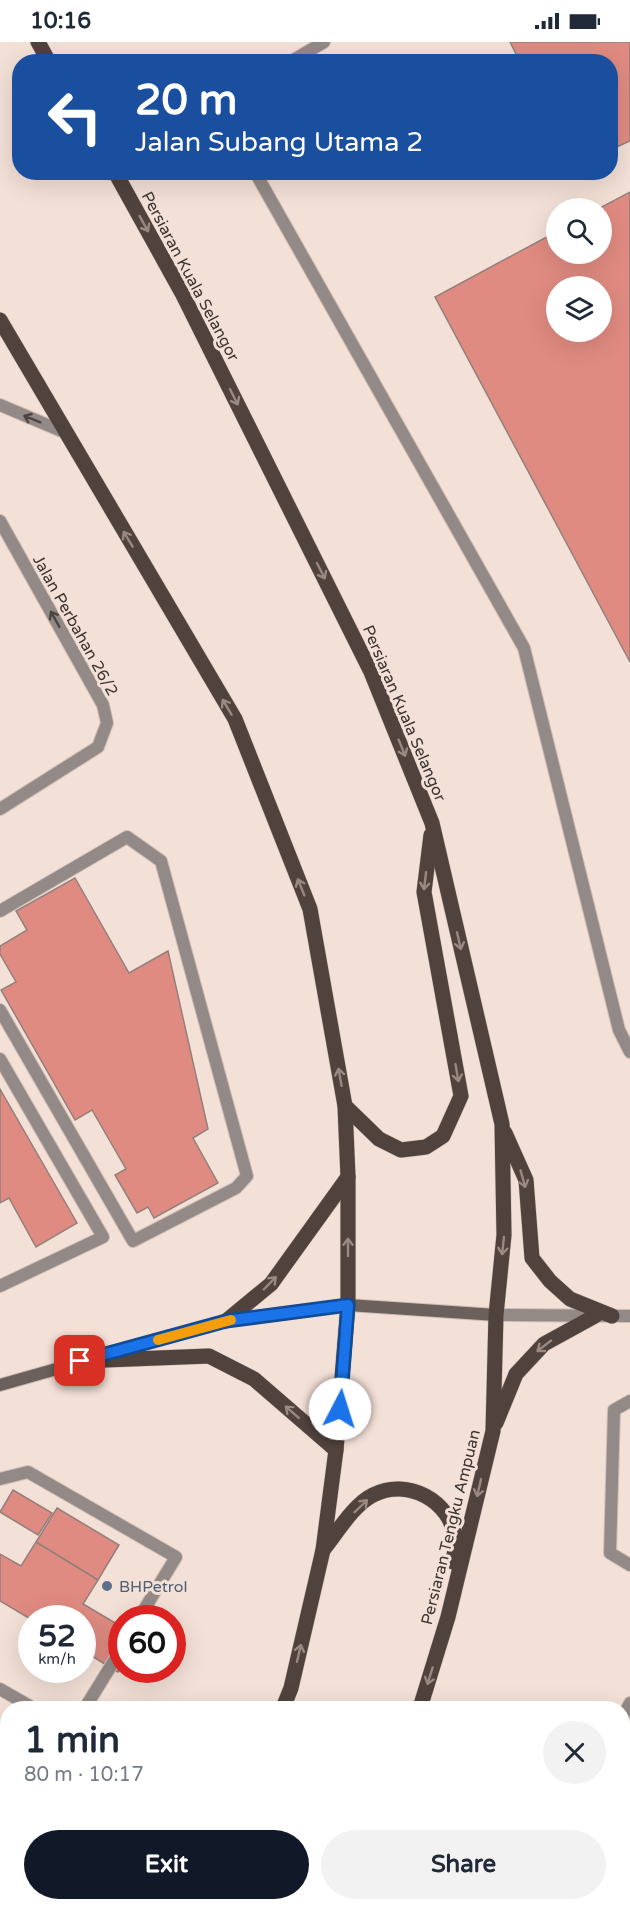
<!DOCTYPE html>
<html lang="en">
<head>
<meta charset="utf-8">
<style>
  body { margin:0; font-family:"Varela Round",sans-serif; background:#f2f2f3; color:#1f2937; height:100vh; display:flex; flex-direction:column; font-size:22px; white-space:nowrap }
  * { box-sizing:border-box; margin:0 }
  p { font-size:20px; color:#747a83 }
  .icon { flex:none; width:33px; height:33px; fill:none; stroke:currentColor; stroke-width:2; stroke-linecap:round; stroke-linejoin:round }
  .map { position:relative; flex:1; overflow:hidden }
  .panel { position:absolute; left:0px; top:1659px; width:630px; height:210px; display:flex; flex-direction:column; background:#fff; border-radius:24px 24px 0 0; box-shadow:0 6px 24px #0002 }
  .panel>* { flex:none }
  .hud { position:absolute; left:12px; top:12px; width:606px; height:126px; border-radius:24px; box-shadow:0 6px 24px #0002; background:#1a4fa0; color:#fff; overflow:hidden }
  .fabs { position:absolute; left:546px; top:156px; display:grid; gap:12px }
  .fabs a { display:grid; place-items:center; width:66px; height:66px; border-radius:50%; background:#fff; box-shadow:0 6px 24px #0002; font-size:30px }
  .speed { position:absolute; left:18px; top:1563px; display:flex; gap:12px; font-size:30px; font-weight:700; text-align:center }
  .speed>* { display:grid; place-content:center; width:78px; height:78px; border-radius:50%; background:#fff; box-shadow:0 6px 24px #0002; line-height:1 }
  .speed small { font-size:15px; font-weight:400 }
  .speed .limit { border:9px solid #d22; background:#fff; color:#111 }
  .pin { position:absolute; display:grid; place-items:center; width:51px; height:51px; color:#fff; margin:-26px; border-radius:12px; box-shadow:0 3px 9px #0006 }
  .me { position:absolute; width:66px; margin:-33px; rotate:5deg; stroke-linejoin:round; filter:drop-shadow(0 0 4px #0008) }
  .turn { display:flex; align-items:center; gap:21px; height:126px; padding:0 24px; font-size:27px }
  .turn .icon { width:78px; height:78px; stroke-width:2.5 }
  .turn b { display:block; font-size:42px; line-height:51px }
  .round { display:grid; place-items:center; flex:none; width:63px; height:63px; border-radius:32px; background:#f2f2f3 }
  .overview { display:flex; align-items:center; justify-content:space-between; height:102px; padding:0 24px }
  h1 { font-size:36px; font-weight:800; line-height:45px }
  .cta { display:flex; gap:12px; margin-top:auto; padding:12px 24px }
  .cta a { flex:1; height:69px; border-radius:36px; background:#111827; color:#fff; font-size:24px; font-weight:800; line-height:69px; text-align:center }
  .cta a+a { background:#f2f2f3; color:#1f2937 }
  .status { display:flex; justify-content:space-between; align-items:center; height:42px; padding:0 30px; background:#fff; direction:ltr }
  .status svg { height:16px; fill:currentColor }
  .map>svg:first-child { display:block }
</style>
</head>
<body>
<div class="status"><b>10:16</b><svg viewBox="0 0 49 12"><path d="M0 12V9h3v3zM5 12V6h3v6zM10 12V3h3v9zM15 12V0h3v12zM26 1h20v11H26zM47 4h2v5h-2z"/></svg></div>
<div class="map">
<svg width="630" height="1869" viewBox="0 0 630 1869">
  <rect width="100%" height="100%" fill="#f3e0d7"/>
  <!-- building -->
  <g fill="#e08b81" stroke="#93807d" stroke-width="1.5" fill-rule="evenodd">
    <polygon points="510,0 630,0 630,99 610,108 610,20 520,20"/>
    <path d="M630,150V620L435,255L556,190V212H602L600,166ZM556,244H602V290H556Z"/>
    <polygon points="75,836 129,931 168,909 208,1087 193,1096 218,1141 154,1176 148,1165 137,1171 115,1133 126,1127 92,1068 75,1078 1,948 16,940 0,912 0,904 27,888 16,869"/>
    <polygon points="0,1047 77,1181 36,1205 9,1156 0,1161"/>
    <polygon points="13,1448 52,1471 38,1493 0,1470"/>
    <polygon points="57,1466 119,1503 98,1538 36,1500"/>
    <polygon points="36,1500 98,1538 83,1562 122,1585 122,1625 118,1630 82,1608 82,1576 32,1578 0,1559 0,1512 21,1524"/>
    <polygon points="0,1734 8,1738 8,1758 0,1771"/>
    <polygon points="630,1824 630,1869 580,1869 584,1862 622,1862 622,1832 625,1833"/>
  </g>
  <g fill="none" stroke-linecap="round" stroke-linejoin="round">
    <defs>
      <g id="lane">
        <polyline points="290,20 324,0"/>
        <polyline points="255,130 524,606 619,988 630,1010"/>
        <polyline points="0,869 127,795 161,819 247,1134 236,1146 133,1199 0,968"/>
        <polyline points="0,1017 103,1195 0,1244"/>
        <polyline points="630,1359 614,1368 610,1511 630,1523"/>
        <polyline points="0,1437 28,1430 176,1515 139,1576"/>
        <polyline points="85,1666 122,1606"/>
        <polyline points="622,1676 630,1661"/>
        <polyline points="622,1768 630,1773"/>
        <polyline points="0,1815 8,1802"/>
        <polyline points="493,1869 497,1862"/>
      </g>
      <g id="street">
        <polyline points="0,363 64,390"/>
        <polyline points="0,479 103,663 107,681 98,705 0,767"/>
        <polyline points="496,1273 630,1274"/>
        <polyline points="0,1647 33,1666"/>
      </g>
      <polyline id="secondary" points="0,1343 226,1279 348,1263 496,1273"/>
      <g id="primary">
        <polyline points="38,0 49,20"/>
        <polyline points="115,130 182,251 371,630 432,781 502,1082 504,1193 496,1273 493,1389 448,1575 420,1666"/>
        <polyline points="0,278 235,677 310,867 345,1064 348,1135 348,1263 336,1408 323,1508 291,1646 283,1666"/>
        <polyline points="345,1064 379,1097 401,1108 426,1105 443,1094 461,1054 424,850 431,793"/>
        <polyline points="505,1091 526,1138 532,1216 550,1239 570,1257 612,1274"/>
        <polyline points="226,1279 271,1242 348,1135"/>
        <polyline points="80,1319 209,1314 254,1337 336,1408"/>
        <polyline points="496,1381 516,1332 544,1302 595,1274"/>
        <path d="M323,1508C337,1491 353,1463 373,1453C407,1435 451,1459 455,1496C456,1504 454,1513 453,1520"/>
        <polyline points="190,1869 194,1862"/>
        <polyline points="354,1869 358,1862"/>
      </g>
    </defs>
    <!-- lane casing -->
    <use href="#lane" stroke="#cebeb6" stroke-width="14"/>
    <!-- street casing -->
    <use href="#street" stroke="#cebeb6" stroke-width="14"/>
    <!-- secondary casing -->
    <use href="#secondary" stroke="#cebeb6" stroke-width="14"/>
    <!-- primary casing -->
    <use href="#primary" stroke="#cebeb6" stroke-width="16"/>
    <!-- lane -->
    <use href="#lane" stroke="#938a87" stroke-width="12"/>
    <!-- street -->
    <use href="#street" stroke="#938a87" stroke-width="12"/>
    <!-- secondary -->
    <use href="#secondary" stroke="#6b605c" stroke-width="12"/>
    <!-- primary -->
    <use href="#primary" stroke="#50423d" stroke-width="15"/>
  </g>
  <!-- one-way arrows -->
  <defs><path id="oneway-shaft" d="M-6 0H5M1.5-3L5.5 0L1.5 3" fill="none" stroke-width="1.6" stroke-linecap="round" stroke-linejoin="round" transform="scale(1.5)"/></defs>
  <g stroke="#998982">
    <use href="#oneway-shaft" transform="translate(144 182) rotate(61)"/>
    <use href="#oneway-shaft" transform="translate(234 355) rotate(63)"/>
    <use href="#oneway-shaft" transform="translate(128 497) rotate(-121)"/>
    <use href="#oneway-shaft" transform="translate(321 529) rotate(63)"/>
    <use href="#oneway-shaft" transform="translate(227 665) rotate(-121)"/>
    <use href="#oneway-shaft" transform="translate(402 706) rotate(68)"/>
    <use href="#oneway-shaft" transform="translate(425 839) rotate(97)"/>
    <use href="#oneway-shaft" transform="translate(301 845) rotate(-112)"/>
    <use href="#oneway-shaft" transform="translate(459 899) rotate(77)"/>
    <use href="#oneway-shaft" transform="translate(457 1031) rotate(80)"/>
    <use href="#oneway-shaft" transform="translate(340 1035) rotate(-100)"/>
    <use href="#oneway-shaft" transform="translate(523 1137) rotate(74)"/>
    <use href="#oneway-shaft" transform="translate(503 1204) rotate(96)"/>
    <use href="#oneway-shaft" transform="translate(348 1205) rotate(-90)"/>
    <use href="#oneway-shaft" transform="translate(270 1241) rotate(-46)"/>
    <use href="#oneway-shaft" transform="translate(544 1304) rotate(142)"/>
    <use href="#oneway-shaft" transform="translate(292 1370) rotate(-139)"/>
    <use href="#oneway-shaft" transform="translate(479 1446) rotate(103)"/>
    <use href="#oneway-shaft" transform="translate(361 1464) rotate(-44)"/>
    <use href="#oneway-shaft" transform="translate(299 1611) rotate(-77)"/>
    <use href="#oneway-shaft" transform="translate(430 1634) rotate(107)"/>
  </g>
  <g stroke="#4d4541">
    <use href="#oneway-shaft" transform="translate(32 377) rotate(-158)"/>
    <use href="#oneway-shaft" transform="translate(55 577) rotate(-119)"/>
  </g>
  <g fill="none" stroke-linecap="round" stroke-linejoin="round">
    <defs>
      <polyline id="route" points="80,1319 226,1279 348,1263 340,1367"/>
    </defs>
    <!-- route casing -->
    <use href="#route" stroke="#114b97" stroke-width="15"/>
    <!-- route -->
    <use href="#route" stroke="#1a73e8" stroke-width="10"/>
    <!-- slow -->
    <polyline stroke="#f59e0b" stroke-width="10" points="158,1298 231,1278"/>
  </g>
  <!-- markers -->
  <circle fill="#5c6f8a" stroke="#f3e0d7" stroke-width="2" cx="107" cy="1544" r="6"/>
  <g text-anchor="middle" stroke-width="6" stroke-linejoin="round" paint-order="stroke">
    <!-- street labels -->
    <g font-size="16" fill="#3b3430" stroke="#f3e0d7">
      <text transform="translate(191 234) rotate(62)" y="6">Persiaran Kuala Selangor</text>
      <text transform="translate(76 583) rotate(61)" y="6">Jalan Perbahan 26/2</text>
      <text transform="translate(405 671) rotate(67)" y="6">Persiaran Kuala Selangor</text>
      <text transform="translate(450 1485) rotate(-76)" y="6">Persiaran Tengku Ampuan</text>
    </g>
    <!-- service labels -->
    <g font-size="16" fill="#4e5e75" stroke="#f3e0d7" text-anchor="start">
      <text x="119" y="1550">BHPetrol</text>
    </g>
  </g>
</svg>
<div class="fabs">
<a><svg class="icon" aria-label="search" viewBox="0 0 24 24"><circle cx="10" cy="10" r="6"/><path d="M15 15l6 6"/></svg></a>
<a><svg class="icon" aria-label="layers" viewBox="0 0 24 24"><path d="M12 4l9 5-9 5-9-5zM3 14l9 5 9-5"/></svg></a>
</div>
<div class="speed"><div>52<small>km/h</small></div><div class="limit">60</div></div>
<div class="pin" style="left:80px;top:1319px;background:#d93025"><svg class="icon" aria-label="arrive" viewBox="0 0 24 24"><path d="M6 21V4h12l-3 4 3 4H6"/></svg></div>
<svg class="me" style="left:340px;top:1367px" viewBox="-20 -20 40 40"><circle r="19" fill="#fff"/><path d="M0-13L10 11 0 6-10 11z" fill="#1a73e8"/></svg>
<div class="hud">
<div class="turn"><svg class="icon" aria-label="left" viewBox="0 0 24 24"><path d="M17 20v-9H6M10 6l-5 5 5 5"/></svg><div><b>20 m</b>Jalan Subang Utama 2</div></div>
</div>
<section class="panel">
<div class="overview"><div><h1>1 min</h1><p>80 m · 10:17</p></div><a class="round"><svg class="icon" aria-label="close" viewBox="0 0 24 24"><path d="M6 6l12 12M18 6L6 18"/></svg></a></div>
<div class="cta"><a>Exit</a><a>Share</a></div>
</section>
</div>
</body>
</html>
